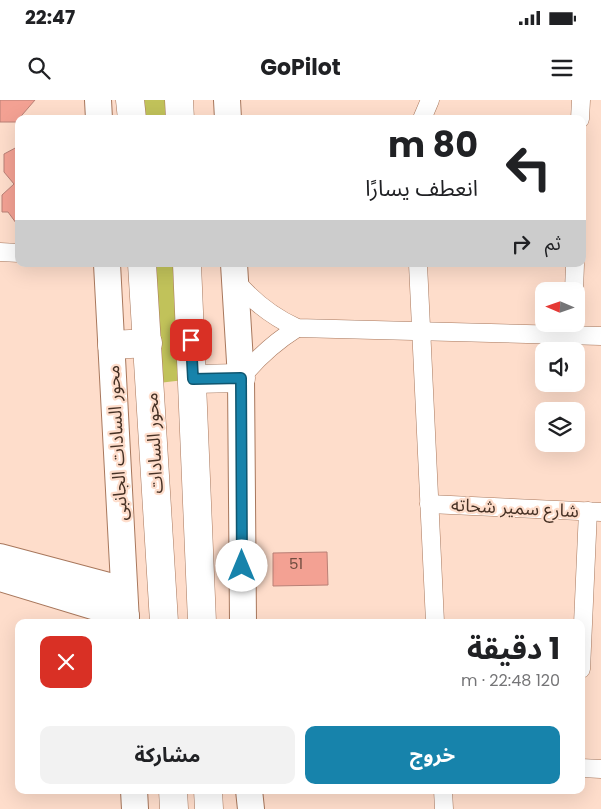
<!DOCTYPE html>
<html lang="ar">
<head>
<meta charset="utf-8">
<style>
  body { margin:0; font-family:Poppins,"Noto Sans Arabic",sans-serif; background:#f2f2f2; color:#202124; direction:rtl; height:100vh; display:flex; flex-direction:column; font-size:19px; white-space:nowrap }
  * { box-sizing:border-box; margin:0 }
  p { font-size:16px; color:#757577 }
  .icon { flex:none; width:28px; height:28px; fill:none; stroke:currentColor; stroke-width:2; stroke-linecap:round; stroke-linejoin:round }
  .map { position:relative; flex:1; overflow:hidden; direction:ltr }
  .drawer { position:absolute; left:15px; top:519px; width:570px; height:175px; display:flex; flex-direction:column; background:#fff; border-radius:10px; box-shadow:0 5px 20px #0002; direction:rtl }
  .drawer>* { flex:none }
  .top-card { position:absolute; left:15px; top:15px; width:571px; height:152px; border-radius:10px; box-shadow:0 5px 20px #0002; direction:rtl; background:#fff; color:#202124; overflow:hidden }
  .needle { width:32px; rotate:272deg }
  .tools { position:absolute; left:535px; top:182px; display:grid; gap:10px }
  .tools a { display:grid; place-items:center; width:50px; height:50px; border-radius:10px; background:#fff; box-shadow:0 5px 20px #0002; font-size:25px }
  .pin { position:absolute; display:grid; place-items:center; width:42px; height:42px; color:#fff; margin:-21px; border-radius:10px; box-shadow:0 2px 8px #0006 }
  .me { position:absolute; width:55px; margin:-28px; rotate:0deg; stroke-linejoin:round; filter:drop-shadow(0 0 4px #0008) }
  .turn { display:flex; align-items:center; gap:18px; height:105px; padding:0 25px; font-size:22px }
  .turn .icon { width:65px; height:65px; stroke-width:2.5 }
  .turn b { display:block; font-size:35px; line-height:42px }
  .then { display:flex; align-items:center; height:48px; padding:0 25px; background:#0003; gap:10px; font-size:19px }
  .round { display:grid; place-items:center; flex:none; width:52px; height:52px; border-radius:10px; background:#f2f2f2 }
  .summary { display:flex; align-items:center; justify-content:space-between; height:85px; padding:0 25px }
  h1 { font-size:30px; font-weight:700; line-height:38px }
  .action { display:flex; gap:10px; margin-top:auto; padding:10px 25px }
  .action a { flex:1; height:58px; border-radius:10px; background:#1783ab; color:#fff; font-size:20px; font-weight:700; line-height:58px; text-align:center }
  .action a+a { background:#f2f2f2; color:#202124 }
  .status { display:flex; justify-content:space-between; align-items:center; height:35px; padding:0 25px; background:#fff; direction:ltr }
  .status svg { height:14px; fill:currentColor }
  header { display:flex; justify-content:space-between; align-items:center; height:65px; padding:0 25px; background:#fff; font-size:22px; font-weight:700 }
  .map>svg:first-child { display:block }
</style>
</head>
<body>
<div class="status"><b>22:47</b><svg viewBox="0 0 49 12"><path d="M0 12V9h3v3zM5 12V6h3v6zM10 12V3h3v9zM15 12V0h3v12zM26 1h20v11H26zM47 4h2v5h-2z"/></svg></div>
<header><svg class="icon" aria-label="menu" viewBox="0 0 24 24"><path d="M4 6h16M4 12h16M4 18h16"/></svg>GoPilot<svg class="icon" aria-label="search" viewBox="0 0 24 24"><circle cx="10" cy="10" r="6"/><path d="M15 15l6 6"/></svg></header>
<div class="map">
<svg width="601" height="709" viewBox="0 0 601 709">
  <rect width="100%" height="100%" fill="#feddcb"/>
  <!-- green -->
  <g fill="#c1c25a">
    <polygon points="130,0 179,0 180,19 132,19"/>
    <polygon points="142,164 187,164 193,279 150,284"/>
  </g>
  <!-- building -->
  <g fill="#f3a193" stroke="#b98076">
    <polygon points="0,0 35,0 16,22 0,22"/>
    <polygon points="19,46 19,127 8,112 2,112 2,95 14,84 4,72 4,54"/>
    <polygon points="327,452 328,485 273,486 273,453"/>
  </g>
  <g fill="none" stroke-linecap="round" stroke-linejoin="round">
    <defs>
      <g id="street">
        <polyline points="422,19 430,0"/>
        <polyline points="580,19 581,0"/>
        <polyline points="0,152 19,153"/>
        <polyline points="418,164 435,522"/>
        <path d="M234,179C252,201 271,216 297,228L601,236"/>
        <polyline points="574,191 575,164"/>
        <path d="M241,278C257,258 275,242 297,228"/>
        <polyline points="429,404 601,412"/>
        <polyline points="581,569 588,411"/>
        <polyline points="581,668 601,669"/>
        <polyline points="443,690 444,709"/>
      </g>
      <g id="secondary">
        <polyline points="98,0 99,19"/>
        <polyline points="227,0 228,19"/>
        <polyline points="107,164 126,522"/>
        <polyline points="234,164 241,278 243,522"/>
        <polyline points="0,457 124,490"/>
        <polyline points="0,478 126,516"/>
        <polyline points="134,690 135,709"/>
        <polyline points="249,690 251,709"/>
      </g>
      <g id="primary">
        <polyline points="130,0 132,19"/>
        <polyline points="179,0 180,19"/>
        <polyline points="142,164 164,522"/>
        <polyline points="187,164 202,522"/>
        <polyline points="112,245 148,243"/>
        <polyline points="193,279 241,278"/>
        <polyline points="173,690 174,709"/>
        <polyline points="208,690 209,709"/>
      </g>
    </defs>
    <!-- street casing -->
    <use href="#street" stroke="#a8775c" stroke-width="19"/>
    <!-- secondary casing -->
    <use href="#secondary" stroke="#a8775c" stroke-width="28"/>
    <!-- primary casing -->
    <use href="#primary" stroke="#a8775c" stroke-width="29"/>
    <!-- street -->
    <use href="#street" stroke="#fff" stroke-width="18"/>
    <!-- secondary -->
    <use href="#secondary" stroke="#fff" stroke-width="26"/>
    <!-- primary -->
    <use href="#primary" stroke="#fff" stroke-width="28"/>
  </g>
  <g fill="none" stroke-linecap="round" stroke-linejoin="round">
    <defs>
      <polyline id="route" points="191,240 193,279 241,278 242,466"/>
    </defs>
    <!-- route casing -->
    <use href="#route" stroke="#0f556f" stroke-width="12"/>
    <!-- route -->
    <use href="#route" stroke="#1783ab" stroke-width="9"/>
  </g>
  <g text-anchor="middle" stroke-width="4.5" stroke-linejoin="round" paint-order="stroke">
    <!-- number labels -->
    <g font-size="15" fill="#714d40">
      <text x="296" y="469">51</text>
    </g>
    <!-- street labels -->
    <g font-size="18" fill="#463125" stroke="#feddcb">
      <text transform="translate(117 343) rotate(-93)" y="6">محور السادات الجانبى</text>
      <text transform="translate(154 343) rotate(-93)" y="6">محور السادات</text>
      <text transform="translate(515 408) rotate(3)" y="6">شارع سمير شحاته</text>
    </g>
  </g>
</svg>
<div class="tools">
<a><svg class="needle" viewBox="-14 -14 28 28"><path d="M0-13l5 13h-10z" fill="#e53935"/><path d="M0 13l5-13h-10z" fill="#757577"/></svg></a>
<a><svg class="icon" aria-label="sound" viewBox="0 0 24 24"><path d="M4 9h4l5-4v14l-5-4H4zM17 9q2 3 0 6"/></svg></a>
<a><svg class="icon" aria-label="layers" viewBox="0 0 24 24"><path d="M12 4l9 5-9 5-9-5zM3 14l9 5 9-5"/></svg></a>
</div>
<div class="pin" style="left:191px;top:240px;background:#d93025"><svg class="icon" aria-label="arrive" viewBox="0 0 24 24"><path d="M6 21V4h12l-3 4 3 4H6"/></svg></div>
<svg class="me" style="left:242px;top:466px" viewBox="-20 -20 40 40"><circle r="19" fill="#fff"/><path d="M0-13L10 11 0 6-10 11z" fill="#1783ab"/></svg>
<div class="top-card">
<div class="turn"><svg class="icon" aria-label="left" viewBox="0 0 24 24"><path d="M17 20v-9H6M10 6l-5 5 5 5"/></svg><div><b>80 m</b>انعطف يسارًا</div></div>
<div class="then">ثم<svg class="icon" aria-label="right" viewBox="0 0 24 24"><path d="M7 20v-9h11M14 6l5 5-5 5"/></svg></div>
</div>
<section class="drawer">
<div class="summary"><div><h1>1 دقيقة</h1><p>120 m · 22:48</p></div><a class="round" style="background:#d93025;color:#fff"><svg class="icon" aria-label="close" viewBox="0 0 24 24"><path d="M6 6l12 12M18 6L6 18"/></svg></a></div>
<div class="action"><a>خروج</a><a>مشاركة</a></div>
</section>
</div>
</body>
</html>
